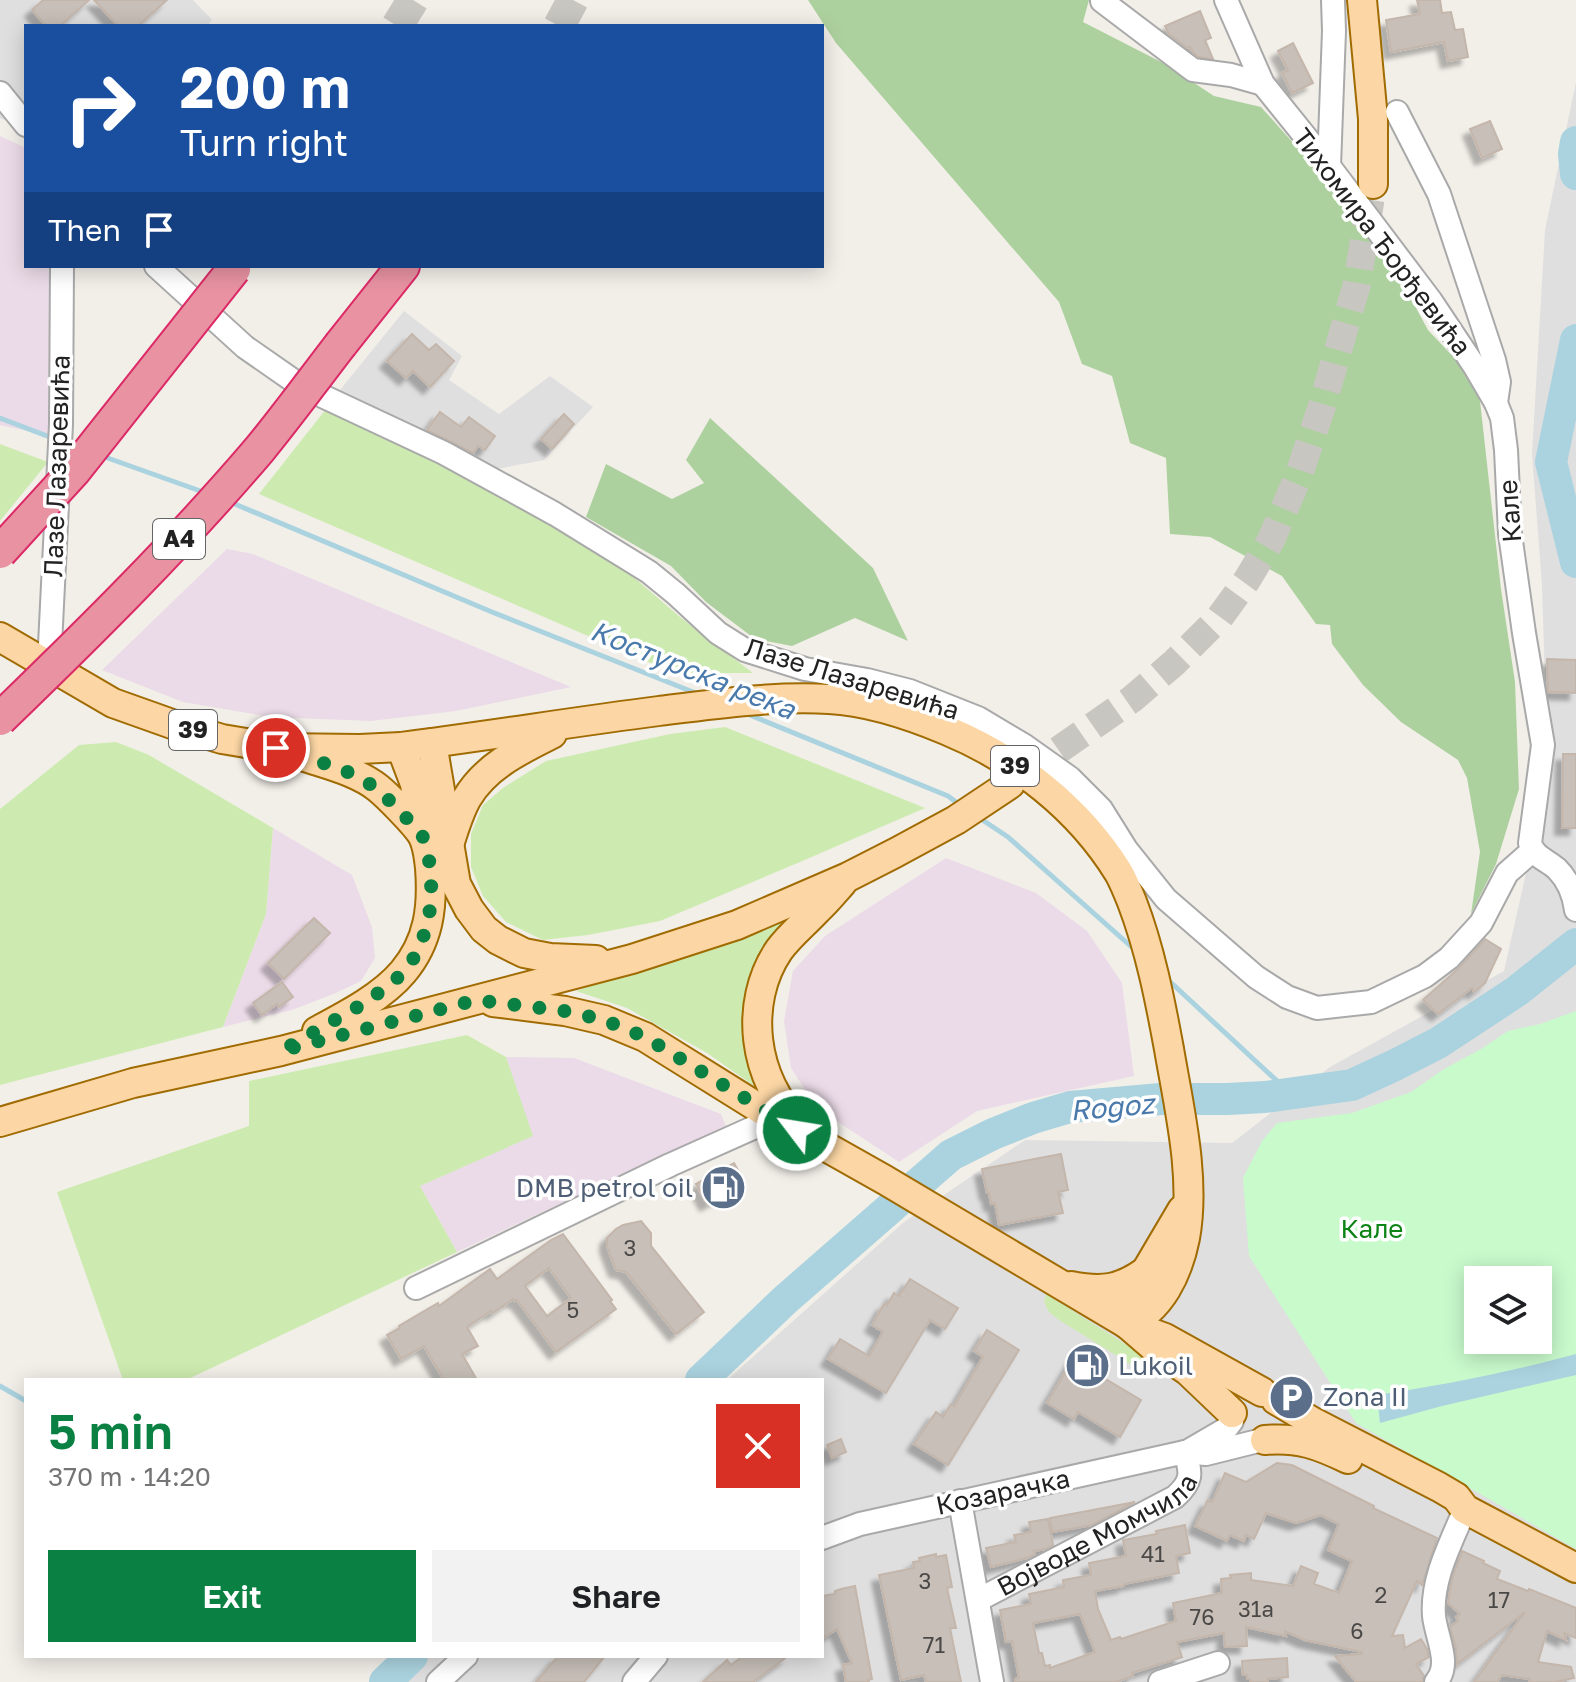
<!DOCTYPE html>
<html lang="en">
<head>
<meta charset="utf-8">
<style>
  body { margin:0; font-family:"Golos Text",sans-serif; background:#f2f2f2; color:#202124; height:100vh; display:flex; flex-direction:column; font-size:30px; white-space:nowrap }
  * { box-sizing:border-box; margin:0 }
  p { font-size:26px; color:#757577 }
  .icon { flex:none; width:44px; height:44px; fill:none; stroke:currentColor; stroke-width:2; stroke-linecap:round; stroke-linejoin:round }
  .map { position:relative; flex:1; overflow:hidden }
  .panel { position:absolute; left:24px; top:1378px; width:800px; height:280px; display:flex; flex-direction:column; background:#fff; border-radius:0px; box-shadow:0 4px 20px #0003 }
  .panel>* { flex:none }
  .top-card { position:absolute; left:24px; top:24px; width:800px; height:244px; border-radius:0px; box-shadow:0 4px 20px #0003; background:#1a4fa0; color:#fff; overflow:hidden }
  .buttons { position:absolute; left:1464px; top:1266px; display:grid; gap:16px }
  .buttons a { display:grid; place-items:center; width:88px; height:88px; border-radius:0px; background:#fff; box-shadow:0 4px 20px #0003; font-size:40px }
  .pin { position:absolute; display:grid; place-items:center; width:68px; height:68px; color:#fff; margin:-34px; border:4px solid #fff; border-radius:50%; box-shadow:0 2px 8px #0007 }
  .me { position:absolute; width:88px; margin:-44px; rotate:301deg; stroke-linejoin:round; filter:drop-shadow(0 0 6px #0008) }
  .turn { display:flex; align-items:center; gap:28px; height:168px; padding:0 24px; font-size:36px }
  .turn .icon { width:104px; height:104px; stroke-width:2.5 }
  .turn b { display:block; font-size:56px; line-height:68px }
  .then { display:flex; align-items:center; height:76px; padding:0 24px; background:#0003; gap:16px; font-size:30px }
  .round { display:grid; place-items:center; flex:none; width:84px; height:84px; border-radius:0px; background:#f2f2f2 }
  .overview { display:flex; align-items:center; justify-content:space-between; height:136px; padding:0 24px }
  h1 { font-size:48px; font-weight:600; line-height:60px; color:#0b8043 }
  .primary-button { display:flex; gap:16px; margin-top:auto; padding:16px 24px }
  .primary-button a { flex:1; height:92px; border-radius:0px; background:#0b8043; color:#fff; font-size:32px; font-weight:600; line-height:92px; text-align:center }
  .primary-button a+a { background:#f2f2f2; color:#202124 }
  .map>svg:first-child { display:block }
</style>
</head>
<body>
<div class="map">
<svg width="1576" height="1682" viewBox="0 0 1576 1682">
  <defs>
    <filter id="shadow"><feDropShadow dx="-7" dy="7" stdDeviation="2" flood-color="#0004"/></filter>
  </defs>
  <rect width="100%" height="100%" fill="#f2efe9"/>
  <!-- residential -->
  <g fill="#e0dfdf" fill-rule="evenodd">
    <polygon points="0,0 193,0 212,20 207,26 26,26 26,128 0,118"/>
    <path d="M1576,82V1682H402L429,1656H822V1380H727L904,1222L1025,1140L1232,1143L1330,1067L1504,971L1548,775L1542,586L1532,454L1545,230ZM1478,1280H1538V1340H1478Z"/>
    <polygon points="404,311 462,356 449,380 499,414 550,376 593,407 544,460 486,471 336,395"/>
  </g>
  <!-- industrial -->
  <g fill="#ebdbe8">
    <polygon points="0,136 26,148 26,266 57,266 54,437 0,425"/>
    <polygon points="227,549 253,554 571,687 456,711 371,721 270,717 183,702 102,670"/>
    <polygon points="273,828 352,875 372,927 375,958 361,981 336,993 292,1010 223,1027 266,914"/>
    <polygon points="946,858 1036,893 1087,931 1122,983 1134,1076 977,1111 899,1162 817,1108 791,1068 784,1021 793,971 825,936"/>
    <polygon points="506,1057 574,1058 721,1114 726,1126 457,1252 420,1186 532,1136"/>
  </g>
  <!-- grass -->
  <g fill="#cdebb0">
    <polygon points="330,404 499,494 630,574 680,617 753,673 674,673 259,494"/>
    <polygon points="0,444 48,462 0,521"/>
    <polygon points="725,727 925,808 807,859 660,921 588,935 543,940 506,922 483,896 471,867 471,834 483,805 503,788 546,761 670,734"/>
    <polygon points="116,742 149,755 273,828 266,914 223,1027 0,1085 0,809 79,745"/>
    <polygon points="793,916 768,950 773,1099 707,1053 627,1008 576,991"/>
    <polygon points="467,1035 506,1057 533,1136 420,1186 457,1252 186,1380 123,1380 57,1192 249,1126 249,1081"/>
    <polygon points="1046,1294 1168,1371 1162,1376 1151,1377 1059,1320 1049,1312 1044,1302"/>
  </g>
  <!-- forest -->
  <g fill="#add19e">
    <polygon points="808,0 1089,0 1083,22 1167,65 1214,96 1261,107 1336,191 1387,254 1428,330 1478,383 1501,589 1515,682 1519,789 1496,864 1471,914 1480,852 1467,778 1458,760 1401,722 1363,685 1332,644 1330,625 1316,624 1282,576 1210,537 1170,534 1166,458 1130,443 1112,376 1082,364 1059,302 836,43"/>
    <polygon points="710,418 873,568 908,641 855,618 792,646 755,639 706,602 671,566 586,517 606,464 672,499 704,483 686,460"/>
  </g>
  <!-- park -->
  <path fill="#c8facc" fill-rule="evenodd" d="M1576,1011V1549L1356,1423L1249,1256L1243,1178L1262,1141L1277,1123L1352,1113L1411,1092L1444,1069L1481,1049L1508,1031L1540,1024ZM1478,1280H1538V1340H1478Z"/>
  <!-- water -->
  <path fill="#aad3df" d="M1576,1354V1375L1442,1406L1380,1423L1377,1395C1444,1385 1510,1372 1576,1354Z"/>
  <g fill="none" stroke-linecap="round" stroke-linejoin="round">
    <!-- stream -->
    <g stroke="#aad3df" stroke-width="5">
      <polyline points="0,418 55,439"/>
      <polyline points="102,456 206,493"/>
      <polyline points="230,502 492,612 698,694"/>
      <polyline points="745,713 948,796 960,805"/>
      <polyline points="978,817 1008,837 1135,950"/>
      <polyline points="1166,978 1290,1093"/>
      <polyline points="691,1380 706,1375"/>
      <polyline points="0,1386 26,1401"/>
    </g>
    <!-- river -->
    <g stroke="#aad3df" stroke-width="32">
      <polyline points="1576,142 1574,154 1576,174"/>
      <polyline points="1576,340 1551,462 1576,562"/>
      <polyline points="701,1380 785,1300 951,1155 993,1134 1033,1118 1070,1107 1161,1099 1227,1099 1265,1097 1352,1085 1395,1065 1438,1043 1517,991 1576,944"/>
      <polyline points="385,1682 412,1656"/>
    </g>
  </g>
  <!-- building -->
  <g fill="#c7bfb8" stroke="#c4b6ab" stroke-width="2" fill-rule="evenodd" filter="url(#shadow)">
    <polygon points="43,0 89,0 60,26 46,26 32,10"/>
    <polygon points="94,0 167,0 138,26 118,26"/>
    <polygon points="1417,0 1440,0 1442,13 1451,12 1455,30 1463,29 1468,57 1448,61 1444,42 1391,52 1386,20 1420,14"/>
    <polygon points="1200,11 1211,38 1205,40 1213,59 1198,57 1193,52 1190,47 1187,48 1169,34 1165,26"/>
    <polygon points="1293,43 1313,83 1292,93 1282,73 1288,70 1278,51"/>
    <polygon points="1490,121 1502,149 1482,158 1470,129"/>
    <polygon points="412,334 429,350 436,344 454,361 430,387 413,371 406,378 387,361"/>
    <polygon points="440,412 461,427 469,417 495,436 485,450 478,446 473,453 427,430"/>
    <polygon points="564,414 574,424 552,449 541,439"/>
    <polygon points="1547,659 1576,660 1576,693 1548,692"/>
    <polygon points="1563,754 1576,754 1576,828 1562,828"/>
    <polygon points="314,918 330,933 284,979 268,963"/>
    <polygon points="1485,939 1501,949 1485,983 1474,992 1472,988 1438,1014 1423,1000 1459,968"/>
    <polygon points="282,982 293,997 279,1007 277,1004 262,1015 253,1003"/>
    <polygon points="1061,1154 1068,1190 1058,1192 1063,1213 999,1225 995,1203 991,1204 989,1193 987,1193 982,1169"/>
    <polygon points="734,1163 745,1183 707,1204 696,1184"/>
    <polygon points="641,1221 651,1233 651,1246 704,1312 676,1334 626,1272 616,1270 607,1246 607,1238 616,1229 623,1225"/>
    <path d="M563,1234L612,1300L610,1301L616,1309L556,1352L517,1300L515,1301L513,1299L493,1313L491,1311L467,1327L478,1346L462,1354L477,1380H444L424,1346L401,1359L387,1335L400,1328L399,1326L438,1303L439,1306L490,1269L497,1279L551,1240ZM549,1268L571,1298L547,1316L525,1286Z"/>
    <polygon points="910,1279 958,1308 945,1329 930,1320 886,1393 828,1359 840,1339 869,1356 883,1332 872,1325 884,1304 887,1305 894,1293 899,1296"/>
    <polygon points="987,1330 1019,1350 948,1465 914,1444 936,1412 943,1417 951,1404 954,1406 983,1357 974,1351"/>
    <polygon points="1078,1350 1105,1366 1099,1375 1141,1400 1120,1437 1078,1412 1074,1419 1047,1403"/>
    <polygon points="841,1439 846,1452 832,1458 827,1445"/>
    <path d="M1277,1463L1292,1465L1374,1506L1373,1508L1437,1538L1422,1585L1417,1581L1392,1636L1403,1635L1405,1648L1421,1639L1427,1649L1429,1657L1416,1664L1424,1676L1422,1682H1356L1335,1656L1362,1654V1652L1305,1640L1285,1631L1286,1636L1246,1627L1247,1646L1225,1647L1224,1633L1177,1642L1182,1657L1132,1673L1133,1676L1116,1682H1015V1679L1019,1678L1012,1641L1006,1642L1000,1610L1031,1604L1029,1594L1064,1587L1063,1580L1091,1575L1089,1563L1126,1556L1123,1540L1157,1534L1156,1531L1185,1525L1190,1553L1176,1556L1179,1573L1124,1584V1586L1095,1591L1098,1609L1111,1640L1120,1637L1121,1639L1176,1621L1173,1603L1222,1593L1221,1579L1231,1578L1230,1575L1251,1573V1580L1293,1586L1301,1566L1318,1573L1314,1584L1339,1593L1352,1561L1328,1550L1339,1524L1321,1515L1296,1523L1266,1513L1254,1539L1246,1535L1244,1541L1230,1535L1227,1541L1195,1526L1208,1500L1212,1502L1225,1473L1246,1482ZM1080,1614L1095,1652L1050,1668V1665L1045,1666L1042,1653H1039L1033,1623Z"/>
    <polygon points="1135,1502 1092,1525 1052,1532 1050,1518"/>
    <polygon points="1048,1519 1053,1545 1046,1549 1034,1551 1035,1555 1027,1558 991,1567 986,1548 1016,1542 1014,1535 1031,1532 1029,1522"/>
    <polygon points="1462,1551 1484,1561 1483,1563 1500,1571 1497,1579 1528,1591 1529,1589 1576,1608 1576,1638 1564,1633 1566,1640 1547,1631 1538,1662 1571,1667 1574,1678 1555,1682 1529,1682 1530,1679 1502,1675 1497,1682 1474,1682 1525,1612 1457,1664 1456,1648 1450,1627 1458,1621 1456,1617 1460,1614 1448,1603 1452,1579"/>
    <polygon points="936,1554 936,1557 946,1555 952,1587 947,1588 956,1628 950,1628 961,1682 926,1682 924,1675 901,1680 879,1575 914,1568 913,1562 920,1561 919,1558"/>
    <polygon points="855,1586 872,1679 868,1680 869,1682 846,1682 843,1665 852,1663 837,1629 822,1639 822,1596 835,1594 835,1591 841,1589"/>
    <polygon points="558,1656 605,1656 584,1682 536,1682"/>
    <polygon points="743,1656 788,1656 753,1682 703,1682 727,1660 731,1665"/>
    <polygon points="1287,1658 1288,1677 1268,1679 1268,1682 1250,1682 1250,1679 1247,1679 1247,1675 1243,1675 1242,1661"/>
  </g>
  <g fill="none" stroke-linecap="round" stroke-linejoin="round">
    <!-- major-tunnel -->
    <polyline stroke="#c8c6c1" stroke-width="28" stroke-dasharray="28 14" stroke-linecap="butt" points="1024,774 1132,699 1174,663 1220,617 1247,580 1271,540 1298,477 1322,406 1357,284 1373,184"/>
    <!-- highway-tunnel -->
    <g stroke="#c8c6c1" stroke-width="32" stroke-dasharray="32 16" stroke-linecap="butt">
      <polyline points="397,26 413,0"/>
      <polyline points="559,26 573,0"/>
    </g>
    <defs>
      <g id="minor">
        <polyline points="1226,0 1263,84 1329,166 1431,301 1475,367 1496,403"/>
        <polyline points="1102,1 1193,70 1231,75 1263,84"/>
        <polyline points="0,93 26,125"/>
        <path d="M1397,112L1439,194L1494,360L1499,382L1496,403L1502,418L1506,450L1510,534L1524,633L1543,745L1530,843C1534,857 1547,860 1557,869C1568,880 1574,895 1576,910"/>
        <polyline points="1329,166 1334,31 1333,0"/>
        <polyline points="156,266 245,347 301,386 444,453 555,514 649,572 676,594 718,633 745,650 805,669 867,680 910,691 978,718 1025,746 1070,778 1101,809 1126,849 1166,899 1256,977 1287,997 1317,1008 1371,1002 1425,976 1449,958 1481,923 1507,873 1532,851"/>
        <polyline points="49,665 61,424 62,266"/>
        <polyline points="416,1288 670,1165 775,1118"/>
        <polyline points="1190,1450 1226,1429 1232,1421"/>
        <polyline points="960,1501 992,1682"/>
        <polyline points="822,1538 860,1524 1185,1452 1206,1454 1258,1441"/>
        <path id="s1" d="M978,1600L1175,1497C1192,1482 1192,1474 1185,1452"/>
        <polyline points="438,1682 466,1656"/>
        <polyline points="634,1682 656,1656"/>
        <polyline points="1160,1682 1218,1663"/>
        <path d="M1436,1682C1452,1664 1436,1637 1434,1616C1431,1579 1451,1543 1465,1509"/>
      </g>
      <g id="major">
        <polyline points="1362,0 1373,119 1373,184"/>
        <path d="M0,637L113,703L172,724L222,739L276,748L360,749L401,747C487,736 573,722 659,711C715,704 772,696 829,699C868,701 910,715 946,730C1016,759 1079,808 1119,873C1124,882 1128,892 1132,902C1150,949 1160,1000 1169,1049C1179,1108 1196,1178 1185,1238C1178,1273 1161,1310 1127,1324"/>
        <polyline points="432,743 456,884 469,909 484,929 498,940 524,953 550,958 596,960"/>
        <polyline points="401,747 415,784 422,834"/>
        <path d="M305,757C329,765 358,772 378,788C388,796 414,823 421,833C427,842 429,858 430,868C433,907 429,941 403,972C382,997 345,1016 317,1031"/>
        <path d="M449,845C454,829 459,812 467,798C486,766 520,750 552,734"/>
        <polyline points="493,1002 565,1011 604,1020 645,1037 775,1118 885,1180 1127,1324 1165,1338 1262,1392"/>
        <polyline points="0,1122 133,1083 281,1051 632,959 737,925 848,877 895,853 956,820 1010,784"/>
        <path d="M799,1124C753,1080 743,1003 779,950C790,935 804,924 817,910C826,902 834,892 842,883"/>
        <polyline points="1146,1271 1127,1306 1126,1315 1127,1324 1157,1350 1188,1371 1232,1413"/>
        <path d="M1071,1286C1102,1292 1120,1290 1146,1271L1182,1210"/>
        <polyline points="1276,1400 1313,1422 1439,1487 1456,1497 1465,1509 1576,1568"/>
        <path d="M1265,1440C1298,1437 1319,1445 1348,1459"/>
      </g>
      <polyline id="highway" points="341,344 403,266"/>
    </defs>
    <!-- minor casing -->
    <use href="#minor" stroke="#a9a9a9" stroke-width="26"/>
    <!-- major casing -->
    <use href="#major" stroke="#a06b00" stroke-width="32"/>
    <!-- highway casing -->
    <use href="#highway" stroke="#dc2a67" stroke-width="36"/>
    <!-- minor -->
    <use href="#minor" stroke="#fff" stroke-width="22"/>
    <!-- major -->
    <use href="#major" stroke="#fcd6a4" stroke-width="28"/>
    <!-- highway -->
    <use href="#highway" stroke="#e892a2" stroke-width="32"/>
    <defs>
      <g id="highway-bridge">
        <polyline points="0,552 74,471 234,269"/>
        <path d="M0,719C89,633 178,545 259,450C287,416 314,379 341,344"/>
      </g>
    </defs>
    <!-- highway-bridge casing -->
    <use href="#highway-bridge" stroke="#dc2a67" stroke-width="36" stroke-linecap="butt"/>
    <!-- highway-bridge -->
    <use href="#highway-bridge" stroke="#e892a2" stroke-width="32"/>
  </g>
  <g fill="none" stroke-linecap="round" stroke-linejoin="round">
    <!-- route -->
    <polyline stroke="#0b8043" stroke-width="14" stroke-dasharray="0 25.2" points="276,748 342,769 377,788 422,834 429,859 432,897 427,927 416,955 401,975 368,1001 281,1051 476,1000 565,1011 604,1020 645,1037 797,1130"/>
  </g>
  <!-- icons -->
  <defs>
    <symbol id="fuel-disc" viewBox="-11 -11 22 22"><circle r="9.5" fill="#5c6f8a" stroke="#fff"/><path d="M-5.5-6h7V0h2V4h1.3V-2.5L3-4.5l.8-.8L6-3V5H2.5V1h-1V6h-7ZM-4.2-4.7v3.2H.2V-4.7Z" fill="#fff"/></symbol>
    <symbol id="parking-disc" viewBox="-11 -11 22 22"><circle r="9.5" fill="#5c6f8a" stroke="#fff"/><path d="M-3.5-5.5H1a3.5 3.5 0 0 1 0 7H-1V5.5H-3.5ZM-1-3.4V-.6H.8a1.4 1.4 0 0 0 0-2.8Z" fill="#fff"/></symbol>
  </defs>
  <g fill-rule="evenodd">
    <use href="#fuel-disc" x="698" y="1162" width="51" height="51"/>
    <use href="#fuel-disc" x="1062" y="1340" width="51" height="51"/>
    <use href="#parking-disc" x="1266" y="1372" width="51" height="51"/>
  </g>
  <g text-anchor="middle" stroke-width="7" stroke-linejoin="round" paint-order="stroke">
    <!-- number labels -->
    <g font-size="22" fill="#4b4948">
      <text x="630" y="1256">3</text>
      <text x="573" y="1318">5</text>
      <text x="1153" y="1562">41</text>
      <text x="925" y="1589">3</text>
      <text x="1381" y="1603">2</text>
      <text x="1499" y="1608">17</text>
      <text x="1256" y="1617">31a</text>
      <text x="1202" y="1625">76</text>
      <text x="1357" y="1639">6</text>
      <text x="934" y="1653">71</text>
    </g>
    <!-- shield labels -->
    <g fill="#fff" stroke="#646464" stroke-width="2">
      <rect x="153" y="519" width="52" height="40" rx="6"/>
      <rect x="169" y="710" width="48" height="40" rx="6"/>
      <rect x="991" y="746" width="48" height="40" rx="6"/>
    </g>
    <g font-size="24" font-weight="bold" fill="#222">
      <text x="179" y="547">A4</text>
      <text x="193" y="738">39</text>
      <text x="1015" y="774">39</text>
    </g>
    <!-- street labels -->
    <g font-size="26" fill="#222" stroke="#fff">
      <text transform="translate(1382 242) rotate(53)" y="9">Тихомира Ђорђевића</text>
      <text transform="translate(57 466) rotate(-88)" y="9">Лазе Лазаревића</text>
      <text transform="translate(1510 511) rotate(-94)" y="9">Кале</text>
      <text transform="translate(852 679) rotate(17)" y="9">Лазе Лазаревића</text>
      <text transform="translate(1003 1492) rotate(-12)" y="9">Козарачка</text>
      <text dy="9" stroke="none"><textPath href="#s1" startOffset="136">Војводе Момчила</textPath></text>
    </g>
    <!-- service labels -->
    <g font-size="26" fill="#4e5e75" stroke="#fff" text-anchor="start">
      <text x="693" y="1197" text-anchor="end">DMB petrol oil</text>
      <text x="1118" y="1375">Lukoil</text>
      <text x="1323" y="1406">Zona II</text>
    </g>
    <!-- park labels -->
    <g font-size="26" fill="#0c8416" stroke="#fff">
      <text x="1372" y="1238">Кале</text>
    </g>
    <!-- water labels -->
    <g font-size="28" font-style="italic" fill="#4a7aab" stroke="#fff">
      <text transform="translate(693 670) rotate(22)" y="10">Костурска река</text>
      <text transform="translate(1112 1107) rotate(-5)" y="10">Rogoz</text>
    </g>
  </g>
</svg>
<div class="buttons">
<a><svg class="icon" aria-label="layers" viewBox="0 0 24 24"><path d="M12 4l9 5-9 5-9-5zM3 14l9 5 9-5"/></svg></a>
</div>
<div class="pin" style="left:276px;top:748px;background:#d93025"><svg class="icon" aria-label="arrive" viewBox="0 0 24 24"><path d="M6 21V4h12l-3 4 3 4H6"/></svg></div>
<svg class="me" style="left:797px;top:1130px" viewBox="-20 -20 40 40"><circle r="17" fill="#0b8043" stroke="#fff" stroke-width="3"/><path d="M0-11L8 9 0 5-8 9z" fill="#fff"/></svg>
<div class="top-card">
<div class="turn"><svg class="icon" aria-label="right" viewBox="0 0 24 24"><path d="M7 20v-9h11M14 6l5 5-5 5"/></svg><div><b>200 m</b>Turn right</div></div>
<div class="then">Then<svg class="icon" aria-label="arrive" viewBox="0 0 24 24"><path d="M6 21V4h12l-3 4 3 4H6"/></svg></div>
</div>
<section class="panel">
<div class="overview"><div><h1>5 min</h1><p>370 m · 14:20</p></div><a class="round" style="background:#d93025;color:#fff"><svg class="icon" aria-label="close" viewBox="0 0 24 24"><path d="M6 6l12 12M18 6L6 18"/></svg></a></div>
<div class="primary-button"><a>Exit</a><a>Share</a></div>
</section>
</div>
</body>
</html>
